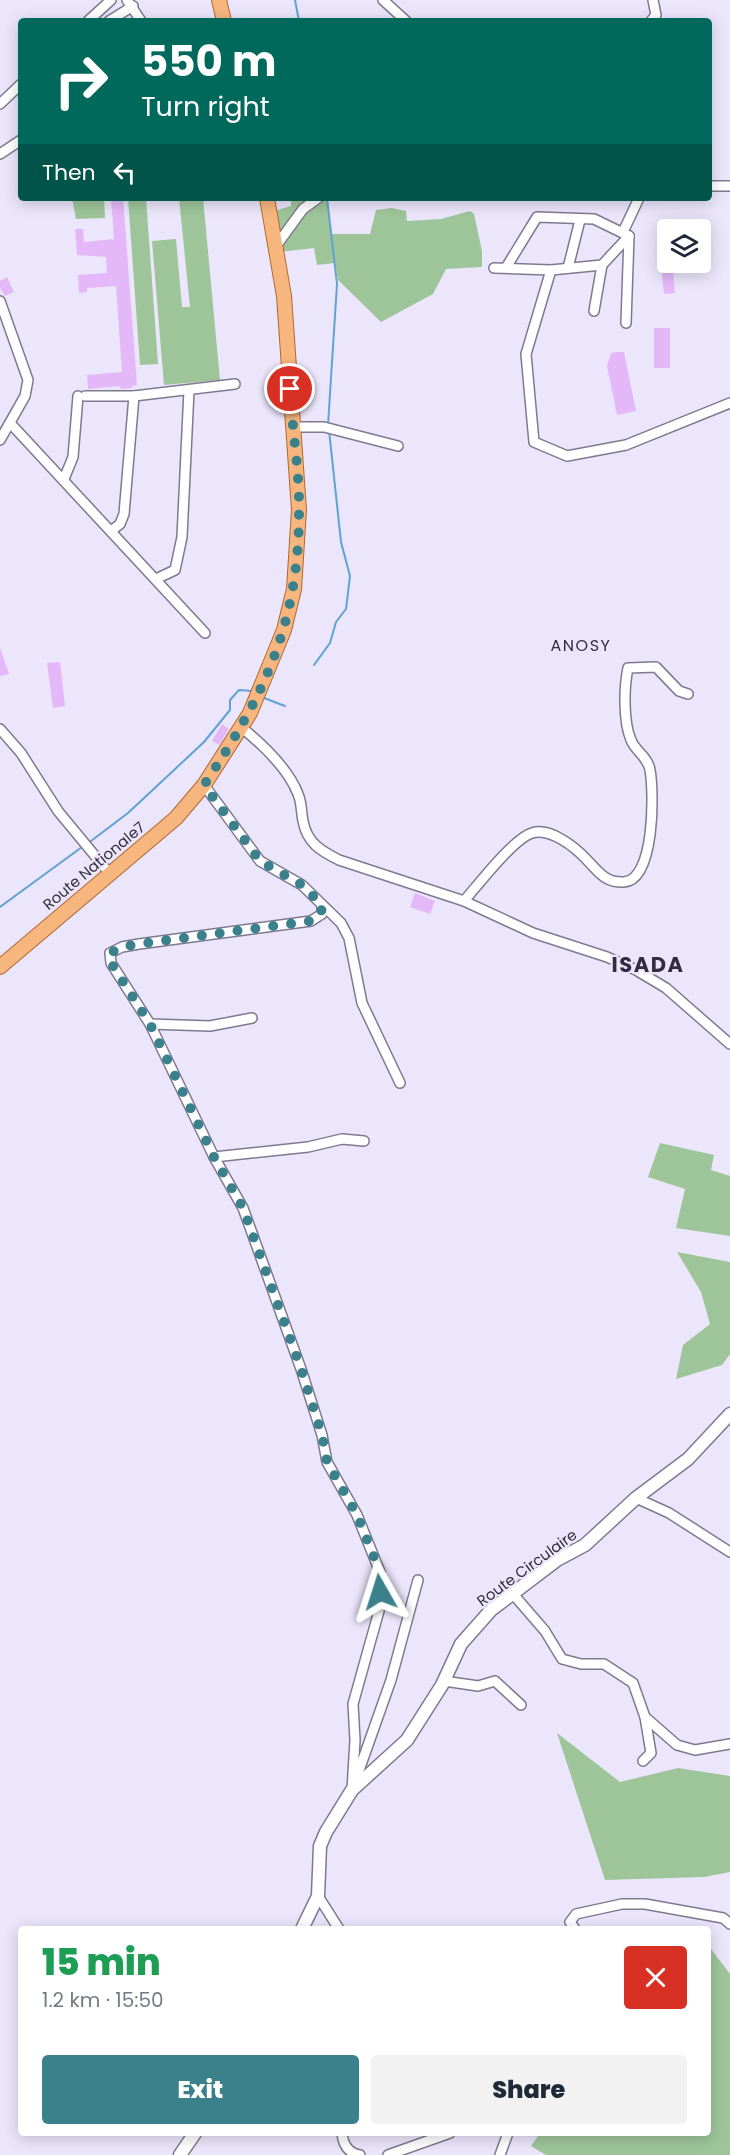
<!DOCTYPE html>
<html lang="en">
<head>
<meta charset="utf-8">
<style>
  body { margin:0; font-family:Poppins,sans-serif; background:#f2f2f3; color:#1f2937; height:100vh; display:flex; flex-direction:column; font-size:22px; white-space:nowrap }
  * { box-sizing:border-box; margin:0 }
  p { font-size:20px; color:#747a83 }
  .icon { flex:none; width:33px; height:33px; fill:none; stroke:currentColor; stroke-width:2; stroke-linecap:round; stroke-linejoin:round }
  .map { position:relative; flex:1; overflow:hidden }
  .sheet { position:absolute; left:18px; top:1926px; width:693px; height:210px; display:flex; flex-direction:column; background:#fff; border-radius:6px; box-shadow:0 3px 15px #0003 }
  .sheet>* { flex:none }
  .hud { position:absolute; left:18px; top:18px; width:694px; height:183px; border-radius:6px; box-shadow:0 3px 15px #0003; background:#00695c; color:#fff; overflow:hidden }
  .buttons { position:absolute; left:657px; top:219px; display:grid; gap:12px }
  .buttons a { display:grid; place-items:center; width:54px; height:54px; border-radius:6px; background:#fff; box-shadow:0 3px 15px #0003; font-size:30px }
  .pin { position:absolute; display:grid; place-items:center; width:51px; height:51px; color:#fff; margin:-26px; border:3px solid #fff; border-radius:50%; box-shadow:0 2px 6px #0007 }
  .me { position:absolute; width:66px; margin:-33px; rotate:354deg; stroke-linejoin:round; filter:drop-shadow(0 0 4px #0008) }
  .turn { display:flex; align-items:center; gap:21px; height:126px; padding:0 24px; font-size:27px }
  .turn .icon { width:78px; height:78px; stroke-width:2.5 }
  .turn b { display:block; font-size:42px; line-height:51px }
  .then { display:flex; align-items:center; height:57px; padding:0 24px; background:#0003; gap:12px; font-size:22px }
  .round { display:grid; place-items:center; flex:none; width:63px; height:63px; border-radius:6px; background:#f2f2f3 }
  .headline { display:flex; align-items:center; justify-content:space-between; height:102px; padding:0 24px }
  h1 { font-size:36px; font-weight:800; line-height:45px; color:#1e9e55 }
  .cta { display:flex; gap:12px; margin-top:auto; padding:12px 24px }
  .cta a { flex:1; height:69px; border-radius:6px; background:#3b818c; color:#fff; font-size:24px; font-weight:800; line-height:69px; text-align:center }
  .cta a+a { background:#f2f2f3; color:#1f2937 }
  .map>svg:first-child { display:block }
</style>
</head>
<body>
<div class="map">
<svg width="730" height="2155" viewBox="0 0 730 2155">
  <rect width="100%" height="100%" fill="#ebe6fb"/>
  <!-- green -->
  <g fill="#9ec59a">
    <polygon points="72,198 104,198 105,218 76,219"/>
    <polygon points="128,198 146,198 158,364 140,365"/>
    <polygon points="179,198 203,198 220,380 164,385 152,241 176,239 182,307 190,307"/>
    <polygon points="291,198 326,198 332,234 370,234 376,210 392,208 406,211 407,221 441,219 470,211 474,214 482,251 482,267 446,269 433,294 381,322 338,280 335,263 317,265 314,248 280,252 271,212 291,206"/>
    <polygon points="660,1143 714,1155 711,1170 730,1176 730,1236 676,1228 685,1189 648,1177"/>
    <polygon points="677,1252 730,1262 730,1354 722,1365 676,1379 683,1345 710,1324 701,1292"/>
    <polygon points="557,1733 620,1782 678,1768 730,1776 730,1872 704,1877 605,1880"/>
    <polygon points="708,1945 730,1974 730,2155 546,2155 531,2146 540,2133 708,2133"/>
  </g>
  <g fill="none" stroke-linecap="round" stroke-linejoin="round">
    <!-- stream -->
    <g stroke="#60a2d4" stroke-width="2">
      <polyline points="295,0 299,21"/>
      <polyline points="327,198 337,284 328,425"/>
      <polyline points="314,665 330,643 336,622 346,609 350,576 341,542 329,430"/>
      <polyline points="264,698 285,706"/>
      <polyline points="87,844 128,813 204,742 230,710 230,700 239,690 252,691"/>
      <polyline points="0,907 82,847"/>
    </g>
  </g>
  <!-- building -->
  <g fill="#e4b8f8">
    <polygon points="111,198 123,198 137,385 132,386 132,388 121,389 120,386 88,389 87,375 122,372 116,286 87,288 87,292 79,293 78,275 107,273 106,257 77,255 75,229 83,229 84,242 114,239"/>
    <polygon points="668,231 668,262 672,262 675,293 664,294 661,267 657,267 657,261 661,260 658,232"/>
    <polygon points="7,277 14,292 5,296 0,288 0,281"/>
    <rect x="654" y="328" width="16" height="40"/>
    <polygon points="618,352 624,352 636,411 617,415 607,366 611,353"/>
    <polygon points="0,648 9,674 0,676"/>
    <polygon points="60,662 65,706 53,708 47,663"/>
    <polygon points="222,724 229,729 219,745 212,741"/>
    <polygon points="415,893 435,901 430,914 410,907"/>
  </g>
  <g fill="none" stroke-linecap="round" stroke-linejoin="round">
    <defs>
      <g id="street">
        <polyline points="127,0 141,21"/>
        <polyline points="383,0 406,21"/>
        <polyline points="88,21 111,0"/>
        <polyline points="109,21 133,6"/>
        <polyline points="651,21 656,15 653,0"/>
        <polyline points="0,104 21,84"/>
        <polyline points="0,154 21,140"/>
        <polyline points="710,186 730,186"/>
        <polyline points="623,232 639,198"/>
        <polyline points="276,246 303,209 318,198"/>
        <polyline points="507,266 537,217 594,219 629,236"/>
        <polyline points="494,268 551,270 602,265 629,236"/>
        <polyline points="568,268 580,220"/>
        <polyline points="551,270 526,354 534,442 567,456 626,445 730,403"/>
        <polyline points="0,301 28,380 25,396 0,440"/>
        <polyline points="594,311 602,265"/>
        <polyline points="626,323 629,236"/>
        <polyline points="85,396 134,396 235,384"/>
        <polyline points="11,424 205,633"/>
        <polyline points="293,427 324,427 398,446"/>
        <polyline points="64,479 73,457 78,396"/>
        <polyline points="111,531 120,524 124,514 134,396"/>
        <polyline points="156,579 175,570 182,537 189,390"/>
        <path d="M241,727C262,744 288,768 298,794C302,803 301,812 303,821C307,843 321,851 339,860L464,901L533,933L607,957L636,970L666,988L730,1044"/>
        <polyline points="0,729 21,753 58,811 110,874"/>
        <polyline points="204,785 260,861 302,885 341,923 349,938 362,1003 400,1083"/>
        <path d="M464,901C478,885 513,839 532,833C550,827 575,847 587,860C599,872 605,883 624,882C655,880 654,792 650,770C648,757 635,751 631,740C623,721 624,687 628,668L656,667L679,691L688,694"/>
        <polyline points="322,905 322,914 311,921 139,944 122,947 110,953 111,963 150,1024 214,1157 243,1208 301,1369 322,1435 327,1462 357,1515 380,1572 379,1611 353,1704 355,1740 352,1790"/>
        <polyline points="150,1024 210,1026 252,1018"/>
        <polyline points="214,1157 308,1147 342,1139 364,1141"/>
        <polyline points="636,1498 669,1513 730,1552"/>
        <polyline points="513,1594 545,1631 562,1659 581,1664 604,1664 633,1683 645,1717 651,1753 643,1761"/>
        <polyline points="444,1681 478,1686 495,1681 521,1705"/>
        <polyline points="645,1717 677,1745 695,1750 730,1744"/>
        <polyline points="356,1779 391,1680 418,1580"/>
        <polyline points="318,1896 339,1929"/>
        <polyline points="575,1929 570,1922 576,1914 622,1904 645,1904 723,1918 730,1924"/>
        <path d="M342,2133C343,2145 348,2153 360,2155"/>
        <polyline points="388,2155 450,2133"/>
        <polyline points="500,2155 508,2133"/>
      </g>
      <g id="secondary">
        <polyline points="302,1929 318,1896 320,1846 326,1832 352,1790 407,1740 442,1685 461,1644 491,1610 557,1560 585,1545 636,1498 688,1459 730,1414"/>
        <polyline points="180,2155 195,2133"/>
      </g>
      <g id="primary">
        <polyline points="219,0 224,21"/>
        <polyline points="0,967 176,818 204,785 250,713 284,630 294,589 299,510 284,296 267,198"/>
      </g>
    </defs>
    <!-- street casing -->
    <use href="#street" stroke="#7f7990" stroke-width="12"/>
    <!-- secondary casing -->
    <use href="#secondary" stroke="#7f7990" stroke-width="15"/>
    <!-- primary casing -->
    <use href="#primary" stroke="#b0672f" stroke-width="16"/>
    <!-- street -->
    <use href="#street" stroke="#fff" stroke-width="9"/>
    <!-- secondary -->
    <use href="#secondary" stroke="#fff" stroke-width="12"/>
    <!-- primary -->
    <use href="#primary" stroke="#f8b67f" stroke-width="14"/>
  </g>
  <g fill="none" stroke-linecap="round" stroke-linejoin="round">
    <!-- route -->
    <path stroke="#3b818c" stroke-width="10" stroke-dasharray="0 18" d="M290,389C292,430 300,472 299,513C299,623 264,696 204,785L260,861L302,885L322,905L321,914L311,921L139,944L122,947L110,953L111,963L150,1024L214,1157L243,1208L301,1369L322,1435L327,1462L357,1515L380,1572V1592"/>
  </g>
  <g text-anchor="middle" stroke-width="4.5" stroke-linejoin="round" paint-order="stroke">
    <!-- street labels -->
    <g font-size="15" fill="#322f39" stroke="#ebe6fb">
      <text transform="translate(94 866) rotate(-40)" y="5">Route Nationale7</text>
      <text transform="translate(527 1568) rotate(-36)" y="5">Route Circulaire</text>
    </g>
    <!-- neighbourhood labels -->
    <g font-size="16" letter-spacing="1.5" fill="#312c3f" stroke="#ebe6fb">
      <text x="581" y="651">ANOSY</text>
    </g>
    <!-- district labels -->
    <g font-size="21" font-weight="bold" letter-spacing="1.5" fill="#312c3f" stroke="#ebe6fb">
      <text x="648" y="972">ISADA</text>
    </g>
  </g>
</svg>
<div class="buttons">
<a><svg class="icon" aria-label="layers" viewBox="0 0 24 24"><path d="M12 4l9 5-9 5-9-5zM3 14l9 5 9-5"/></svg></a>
</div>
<div class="pin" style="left:290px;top:389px;background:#d93025"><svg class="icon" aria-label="arrive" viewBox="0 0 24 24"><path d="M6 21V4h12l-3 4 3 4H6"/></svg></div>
<svg class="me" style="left:380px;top:1592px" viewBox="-20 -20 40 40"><path d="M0-17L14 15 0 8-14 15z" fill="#3b818c" stroke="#fff" stroke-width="4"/></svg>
<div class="hud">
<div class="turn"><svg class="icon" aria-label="right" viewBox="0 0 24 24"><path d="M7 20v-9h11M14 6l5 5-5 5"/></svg><div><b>550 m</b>Turn right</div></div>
<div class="then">Then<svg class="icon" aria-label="left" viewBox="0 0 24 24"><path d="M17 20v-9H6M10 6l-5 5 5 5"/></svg></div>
</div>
<section class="sheet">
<div class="headline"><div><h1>15 min</h1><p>1.2 km · 15:50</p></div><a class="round" style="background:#d93025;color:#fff"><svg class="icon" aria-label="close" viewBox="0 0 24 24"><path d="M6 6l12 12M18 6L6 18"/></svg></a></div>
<div class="cta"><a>Exit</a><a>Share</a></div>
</section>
</div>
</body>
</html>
